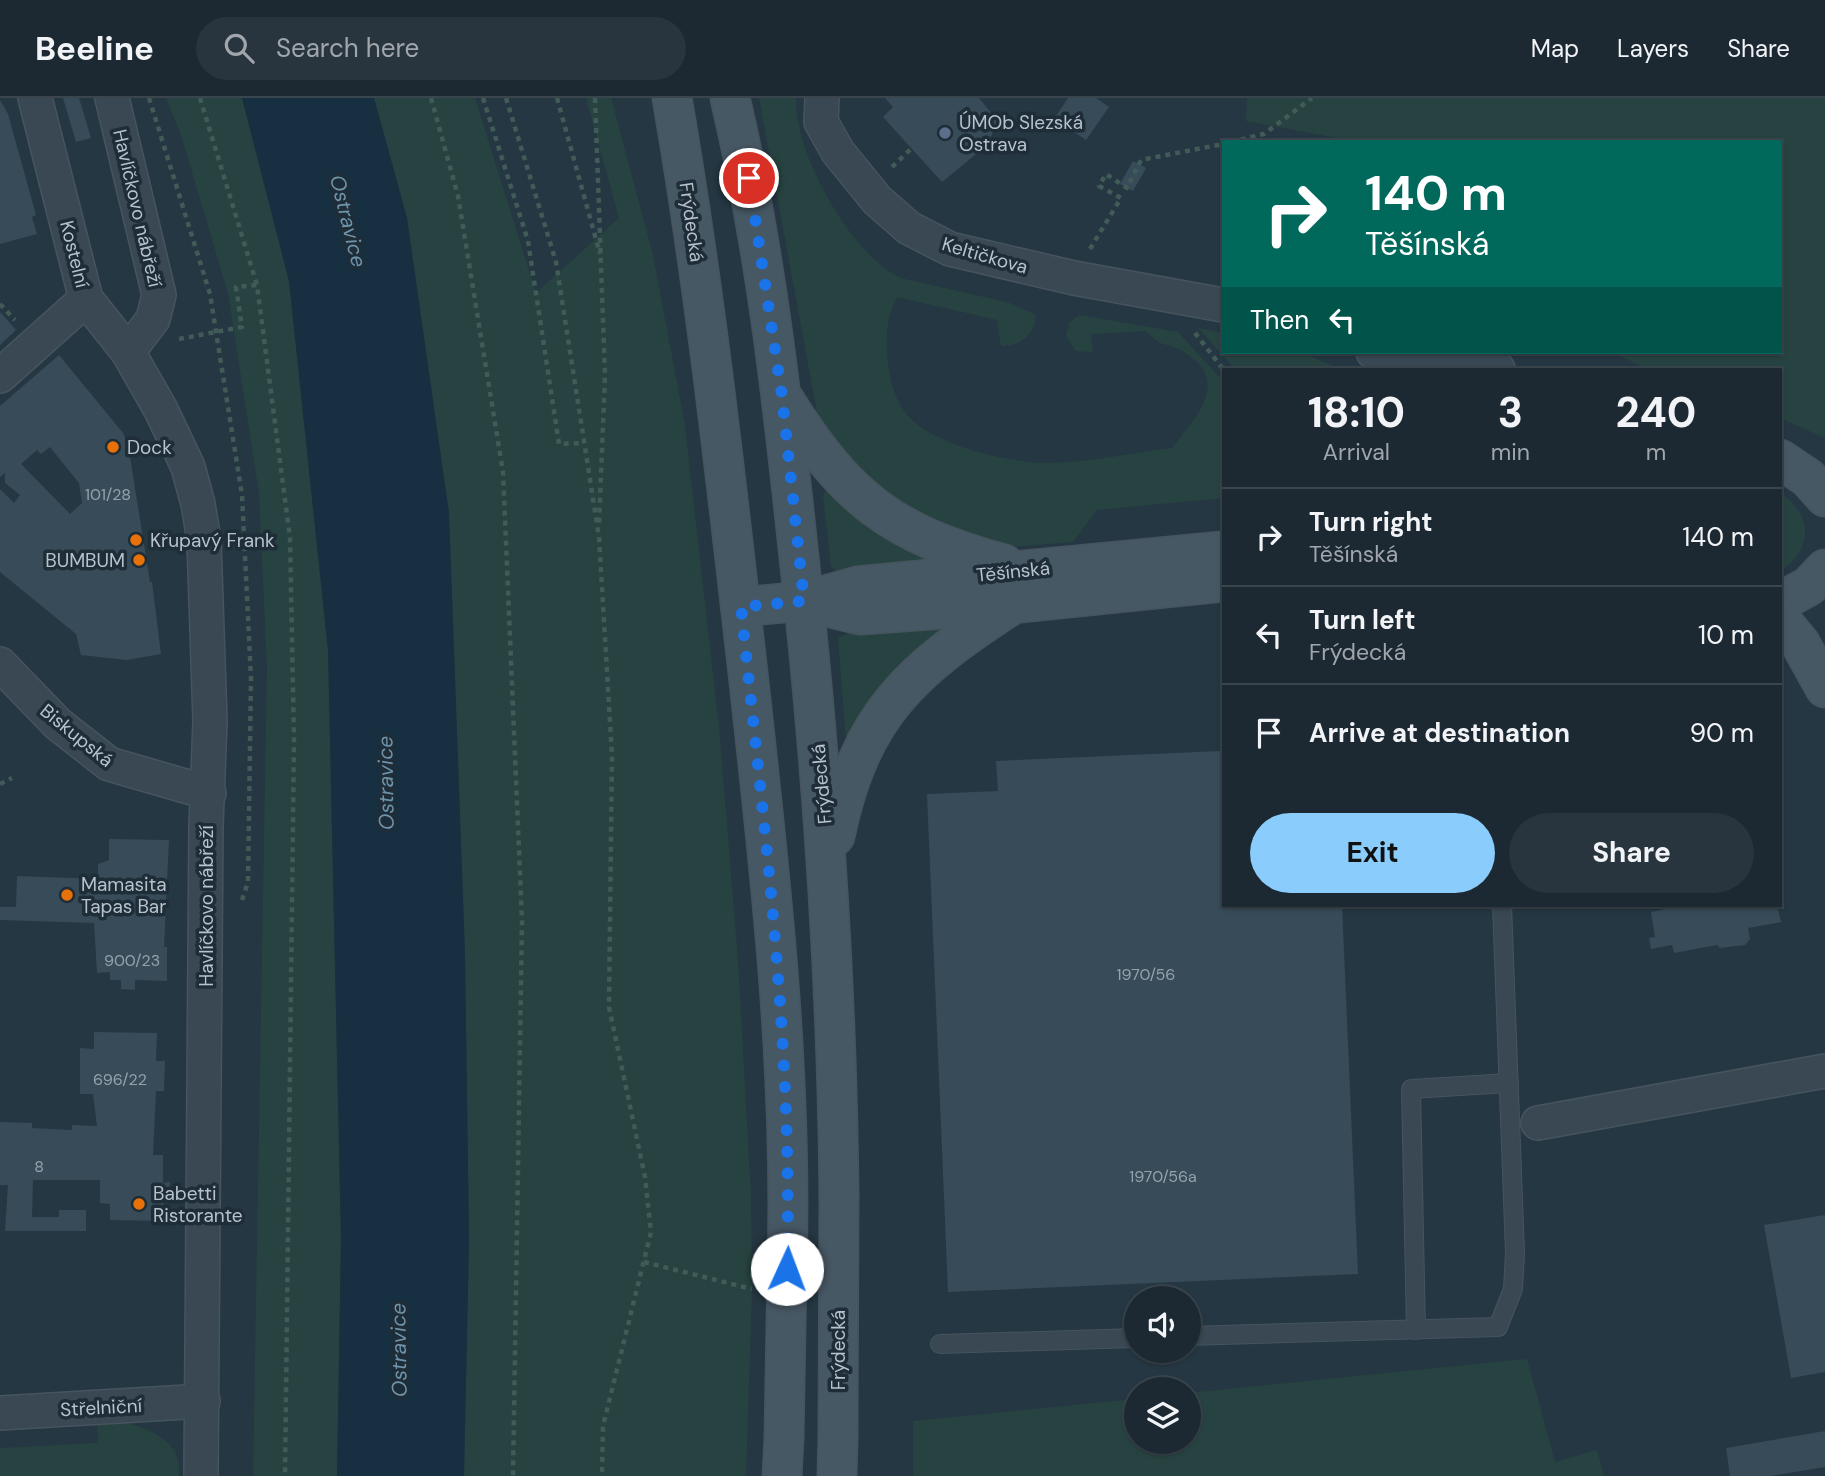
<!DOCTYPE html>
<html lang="en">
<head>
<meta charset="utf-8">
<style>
  body { margin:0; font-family:"DM Sans",sans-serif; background:#29353e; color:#f1f3f6; height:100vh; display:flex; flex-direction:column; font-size:26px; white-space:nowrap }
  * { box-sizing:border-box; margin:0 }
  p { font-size:23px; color:#a0a6ac }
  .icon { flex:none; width:38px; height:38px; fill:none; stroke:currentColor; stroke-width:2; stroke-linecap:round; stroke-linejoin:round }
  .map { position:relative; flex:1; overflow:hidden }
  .side { position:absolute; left:1222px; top:270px; width:560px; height:539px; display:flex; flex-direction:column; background:#1c2932; border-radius:0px; box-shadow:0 2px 5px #0004,0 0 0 2px #3a454d }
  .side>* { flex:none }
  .guide { position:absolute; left:1222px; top:42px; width:560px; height:214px; border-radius:0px; box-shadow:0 2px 5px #0004,0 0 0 2px #3a454d; background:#00695c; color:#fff; overflow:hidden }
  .fabs { position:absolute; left:1124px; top:1188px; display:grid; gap:14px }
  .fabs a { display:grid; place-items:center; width:77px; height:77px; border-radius:50%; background:#1c2932; box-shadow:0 2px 5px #0004,0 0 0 2px #3a454d; font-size:35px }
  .pin { position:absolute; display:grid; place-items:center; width:60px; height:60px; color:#fff; margin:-30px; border:4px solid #fff; border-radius:50%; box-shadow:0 2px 7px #0007 }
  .me { position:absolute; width:77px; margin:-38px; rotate:2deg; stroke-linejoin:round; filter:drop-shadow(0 0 5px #0008) }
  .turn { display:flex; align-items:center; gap:24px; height:147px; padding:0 28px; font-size:32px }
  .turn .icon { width:91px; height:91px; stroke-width:2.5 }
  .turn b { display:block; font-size:49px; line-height:60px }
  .then { display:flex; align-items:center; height:66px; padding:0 28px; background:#0003; gap:14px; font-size:26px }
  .eta { display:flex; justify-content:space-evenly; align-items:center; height:119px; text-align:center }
  .eta b { font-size:42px; font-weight:700; line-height:49px }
  .action { display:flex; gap:14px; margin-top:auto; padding:14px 28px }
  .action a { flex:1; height:80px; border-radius:42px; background:#8accfc; color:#111; font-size:28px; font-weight:700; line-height:80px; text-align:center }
  .action a+a { background:#29353e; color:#f1f3f6 }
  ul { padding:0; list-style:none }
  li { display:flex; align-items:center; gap:21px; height:98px; padding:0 28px; border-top:2px solid #3a454d }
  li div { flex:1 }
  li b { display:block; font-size:26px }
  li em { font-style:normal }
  header { display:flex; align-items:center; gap:42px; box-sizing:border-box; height:98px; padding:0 35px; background:#1c2932; border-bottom:2px solid #3a454d }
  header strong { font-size:33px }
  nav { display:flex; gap:38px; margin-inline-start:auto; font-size:24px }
  .search { width:490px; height:63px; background:#29353e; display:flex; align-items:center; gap:18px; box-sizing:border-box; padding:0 24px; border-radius:38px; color:#a0a6ac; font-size:26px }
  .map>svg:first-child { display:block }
</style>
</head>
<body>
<header>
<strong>Beeline</strong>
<div class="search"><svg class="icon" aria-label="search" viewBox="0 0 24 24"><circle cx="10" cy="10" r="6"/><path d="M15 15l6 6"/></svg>Search here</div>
<nav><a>Map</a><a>Layers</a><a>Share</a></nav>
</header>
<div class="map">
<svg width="1825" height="1378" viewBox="0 0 1825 1378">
  <rect width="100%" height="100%" fill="#253742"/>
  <!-- green -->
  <g fill="#274341">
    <polygon points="166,0 242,0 289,183 328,552 341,1141 337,1378 253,1378 267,570 259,395 228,195 181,37"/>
    <polygon points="374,0 475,0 536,195 619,120 586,0 611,0 653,157 685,328 719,630 738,862 751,1098 752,1191 746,1378 464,1378 469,1142 465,856 449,415 407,120"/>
    <path d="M759,0H796C793,53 852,159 901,180L1010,205L1036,217C1035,236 1020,249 1001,248L997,222L897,199C885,221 885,248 889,272C892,290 897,306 910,320C939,349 1010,365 1050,365C1091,364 1132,355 1172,350C1196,319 1232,283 1184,254C1167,244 1162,251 1146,233L1091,236L1093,254L1076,253L1066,238L1069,225L1079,217L1178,234L1223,283V400L1097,412L1073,444L999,450L926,428L878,394L819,325Z"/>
    <polygon points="1247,0 1825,0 1825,340 1780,320 1780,271 1647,271 1612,254 1780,254 1780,44 1359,44 1246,23"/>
    <polygon points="1198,230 1223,235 1223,254 1301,254 1340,271 1235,271"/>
    <polygon points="826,392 829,392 931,463 839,475 831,468 823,397"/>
    <path d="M1780,395C1814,417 1813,452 1780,473Z"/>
    <polygon points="947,527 848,644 846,642 838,540 848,535"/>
    <polygon points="1527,1261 1555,1364 1597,1352 1604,1378 913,1378 913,1323 1136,1301 1136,1344 1188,1344 1188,1295"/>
    <path d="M128,1325C155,1333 182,1345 179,1378H0V1350L98,1345L97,1326Z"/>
  </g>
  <!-- water -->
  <polygon fill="#173041" points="242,0 374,0 407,120 449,415 465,856 469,1142 464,1378 337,1378 341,1141 328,552 289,183"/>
  <!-- building -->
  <g fill="#374c58" fill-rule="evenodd">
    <polygon points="63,0 79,0 91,40 76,44"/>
    <polygon points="885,0 979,0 998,23 987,47 942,84 883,19 893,9"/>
    <polygon points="1068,0 1096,0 1109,9 1086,42 1054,21"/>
    <polygon points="0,2 8,16 36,117 32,119 37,136 0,146"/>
    <polygon points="1133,63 1146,70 1133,93 1120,86"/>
    <polygon points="0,214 16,232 0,247"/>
    <path d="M59,257L123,335L128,346L150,484H152L161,556L127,562L81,557L76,536L0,474V391L14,405L20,397L5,385V375L0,379V308ZM50,349L79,385L82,405L70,416L21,366L37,352L41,356Z"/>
    <polygon points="1220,653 1223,683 1223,807 1342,807 1358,1176 948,1194 927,696 998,693 996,663"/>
    <polygon points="109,741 169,742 164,849 167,849 167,883 135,882 135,892 121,891 121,882 110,882 110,874 97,875 94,825 0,822 0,809 16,809 17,778 101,781 98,777 98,766 109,762"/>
    <polygon points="1665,807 1777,807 1781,824 1748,830 1750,841 1745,847 1720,850 1717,847 1674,855 1672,847 1651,851 1649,840 1655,839 1651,814 1666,811"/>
    <polygon points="94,934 157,935 156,963 165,963 164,993 156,993 153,1057 163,1057 163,1085 170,1084 169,1094 163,1094 163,1123 110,1122 110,1106 100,1105 100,1082 33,1082 32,1119 59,1119 59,1112 86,1112 86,1133 5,1133 8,1087 0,1087 0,1024 32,1025 32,1030 72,1032 72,1027 97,1028 93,996 80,996 80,950 94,951"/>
    <polygon points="1825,1117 1825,1274 1791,1280 1764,1127"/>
    <polygon points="1825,1333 1825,1369 1771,1378 1730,1378 1726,1350"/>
  </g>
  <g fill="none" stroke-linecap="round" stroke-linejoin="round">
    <defs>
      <g id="lane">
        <polyline points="1416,1232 1411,991 1509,985"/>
        <polyline points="1188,1238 1498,1229 1513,1191 1515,1155 1502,807"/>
        <polyline points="940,1246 1136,1240"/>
      </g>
      <g id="street">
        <polyline points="35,0 86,201 128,254 161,312 188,369 198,406 204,442 210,623 206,728 201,1378"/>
        <polyline points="112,0 159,197 153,221 128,254"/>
        <polyline points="822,0 821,24 838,54 877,102 909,130 950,151 1074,180 1223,207"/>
        <polyline points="1373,254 1394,260 1498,271"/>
        <polyline points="0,278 86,201"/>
        <polyline points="0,566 58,626 109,666 209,695"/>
        <polyline points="1538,1025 1825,973"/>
        <polyline points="0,1315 203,1303"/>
      </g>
      <g id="secondary">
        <path d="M672,0C705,190 726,383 748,575C770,774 793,972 787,1171"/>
        <path d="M730,0C765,148 782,299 798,450C822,666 837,881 839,1098"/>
        <path d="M785,303C847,402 893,436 1004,466"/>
        <polyline points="1780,361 1808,380 1825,399"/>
        <polyline points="806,504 861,517 1011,506 1223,484"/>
        <polyline points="1780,504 1809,488 1825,471"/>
        <polyline points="741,509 804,503 858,488 1223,453"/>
        <polyline points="1780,521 1800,545 1825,590"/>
        <path d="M835,738C860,617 910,573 1010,508"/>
        <polyline points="782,1378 784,1340"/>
        <polyline points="837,1378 838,1340"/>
      </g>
    </defs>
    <!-- lane casing -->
    <use href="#lane" stroke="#46545e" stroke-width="20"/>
    <!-- street casing -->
    <use href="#street" stroke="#46545e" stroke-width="36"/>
    <!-- secondary casing -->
    <use href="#secondary" stroke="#46545e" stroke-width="41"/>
    <!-- path -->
    <g stroke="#405b58" stroke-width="4.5" stroke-dasharray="5 5" stroke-linecap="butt">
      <polyline points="149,0 210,196 242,397 251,580 248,784 241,805"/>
      <polyline points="200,0 257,187 290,440 294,642 285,1378"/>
      <polyline points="431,0 458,98 503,374 522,823 513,1378"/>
      <polyline points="483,0 528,143 559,346 583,345"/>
      <polyline points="506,0 556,164 599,439 612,658 609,909 645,1079 651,1134 603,1328 602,1378"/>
      <polyline points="557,0 600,156"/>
      <polyline points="595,0 605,277 599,427"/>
      <polyline points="1231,44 1264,36 1312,0"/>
      <polyline points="892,69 912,50"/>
      <polyline points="1090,151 1121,100 1099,88 1106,76 1127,90 1141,62 1223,46"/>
      <polyline points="0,206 15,222"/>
      <polyline points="1195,235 1223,271"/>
      <polyline points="179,241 242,229 236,189 257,187"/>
      <polyline points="0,686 12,680"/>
      <polyline points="644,1164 752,1191"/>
    </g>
    <!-- lane -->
    <use href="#lane" stroke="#394852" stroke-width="18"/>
    <!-- street -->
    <use href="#street" stroke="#394852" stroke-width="33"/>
    <!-- secondary -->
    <use href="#secondary" stroke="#475865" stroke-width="38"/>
    <defs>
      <g id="secondary-bridge">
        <polyline points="784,1340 787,1171"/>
        <polyline points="838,1340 839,1098"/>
      </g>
    </defs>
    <!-- secondary-bridge casing -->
    <use href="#secondary-bridge" stroke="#46545e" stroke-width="41" stroke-linecap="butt"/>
    <!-- secondary-bridge -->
    <use href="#secondary-bridge" stroke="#475865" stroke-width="38"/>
  </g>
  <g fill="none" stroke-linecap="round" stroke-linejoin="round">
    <!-- route -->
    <path stroke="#1a73e8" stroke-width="12" stroke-dasharray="0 21.6" d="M749,80L782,298L804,503L741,509C764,730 793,949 787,1171"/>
  </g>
  <!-- markers -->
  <circle fill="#5c6f8a" stroke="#1e2d37" stroke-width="2.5" cx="945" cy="35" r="7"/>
  <g fill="#e8710a" stroke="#1e2d37" stroke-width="2.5">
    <circle cx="113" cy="349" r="7"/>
    <circle cx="136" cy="442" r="7"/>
    <circle cx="139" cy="462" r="7"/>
    <circle cx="67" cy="797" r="7"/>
    <circle cx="139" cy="1106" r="7"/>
  </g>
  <g text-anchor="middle" stroke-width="7" stroke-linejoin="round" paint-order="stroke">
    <!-- number labels -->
    <g font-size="16" fill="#94a2ad">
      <text x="108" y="402">101/28</text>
      <text x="132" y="868">900/23</text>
      <text x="1146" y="882">1970/56</text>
      <text x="120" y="987">696/22</text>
      <text x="39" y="1074">8</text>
      <text x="1163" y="1084">1970/56a</text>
    </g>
    <!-- poi labels -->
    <g font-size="19" fill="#b6c2cc" stroke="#1e2d37" text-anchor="start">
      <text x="959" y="31">ÚMOb Slezská<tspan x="959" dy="22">Ostrava</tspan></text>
      <text x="127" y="356">Dock</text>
      <text x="150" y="449">Křupavý Frank</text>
      <text x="125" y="469" text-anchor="end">BUMBUM</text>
      <text x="81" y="793">Mamasita<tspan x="81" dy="22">Tapas Bar</tspan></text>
      <text x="153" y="1102">Babetti<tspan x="153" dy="22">Ristorante</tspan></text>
    </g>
    <!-- street labels -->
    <g font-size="19" fill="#b6c2cc" stroke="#1e2d37">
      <text transform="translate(138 110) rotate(77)" y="7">Havlíčkovo nábřeží</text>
      <text transform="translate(692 124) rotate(82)" y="7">Frýdecká</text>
      <text transform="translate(75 156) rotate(76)" y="7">Kostelní</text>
      <text transform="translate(985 157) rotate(16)" y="7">Keltičkova</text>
      <text transform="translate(1013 473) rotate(-6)" y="7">Těšínská</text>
      <text transform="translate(77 637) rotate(39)" y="7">Biskupská</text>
      <text transform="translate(821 686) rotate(-95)" y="7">Frýdecká</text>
      <text transform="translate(206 808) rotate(-90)" y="7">Havlíčkovo nábřeží</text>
      <text transform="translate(838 1252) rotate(-90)" y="7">Frýdecká</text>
      <text transform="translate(101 1309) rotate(-3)" y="7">Střelniční</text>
    </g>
    <!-- water labels -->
    <g font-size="21" font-style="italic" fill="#6e94ac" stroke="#1e2d37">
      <text transform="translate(348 123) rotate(76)" y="7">Ostravice</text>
      <text transform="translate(386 685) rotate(-91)" y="7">Ostravice</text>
      <text transform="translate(399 1252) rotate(-91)" y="7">Ostravice</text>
    </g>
  </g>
</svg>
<div class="fabs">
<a><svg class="icon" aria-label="sound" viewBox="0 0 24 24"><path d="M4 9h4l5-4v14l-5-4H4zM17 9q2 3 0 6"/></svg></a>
<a><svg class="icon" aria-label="layers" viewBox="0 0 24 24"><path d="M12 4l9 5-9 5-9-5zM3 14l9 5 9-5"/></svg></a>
</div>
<div class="pin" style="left:749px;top:80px;background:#d93025"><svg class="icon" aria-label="arrive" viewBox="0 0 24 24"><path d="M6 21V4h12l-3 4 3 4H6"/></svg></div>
<svg class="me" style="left:787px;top:1171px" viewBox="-20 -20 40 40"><circle r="19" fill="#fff"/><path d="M0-13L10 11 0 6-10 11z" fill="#1a73e8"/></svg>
<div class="guide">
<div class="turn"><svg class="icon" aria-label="right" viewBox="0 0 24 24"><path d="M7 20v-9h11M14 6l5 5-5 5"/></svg><div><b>140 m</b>Těšínská</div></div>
<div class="then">Then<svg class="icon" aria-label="left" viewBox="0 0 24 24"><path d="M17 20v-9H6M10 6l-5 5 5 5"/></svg></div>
</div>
<section class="side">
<div class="eta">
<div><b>18:10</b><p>Arrival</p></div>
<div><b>3</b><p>min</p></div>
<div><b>240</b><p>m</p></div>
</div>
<ul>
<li><svg class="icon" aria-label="right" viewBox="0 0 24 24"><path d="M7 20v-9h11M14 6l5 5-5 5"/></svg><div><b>Turn right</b><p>Těšínská</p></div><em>140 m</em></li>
<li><svg class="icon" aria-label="left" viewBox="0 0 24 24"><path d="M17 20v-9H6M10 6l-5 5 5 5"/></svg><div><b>Turn left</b><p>Frýdecká</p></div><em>10 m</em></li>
<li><svg class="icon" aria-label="arrive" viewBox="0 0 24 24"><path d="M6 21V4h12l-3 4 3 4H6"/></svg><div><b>Arrive at destination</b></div><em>90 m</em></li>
</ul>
<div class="action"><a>Exit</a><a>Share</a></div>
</section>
</div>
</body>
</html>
